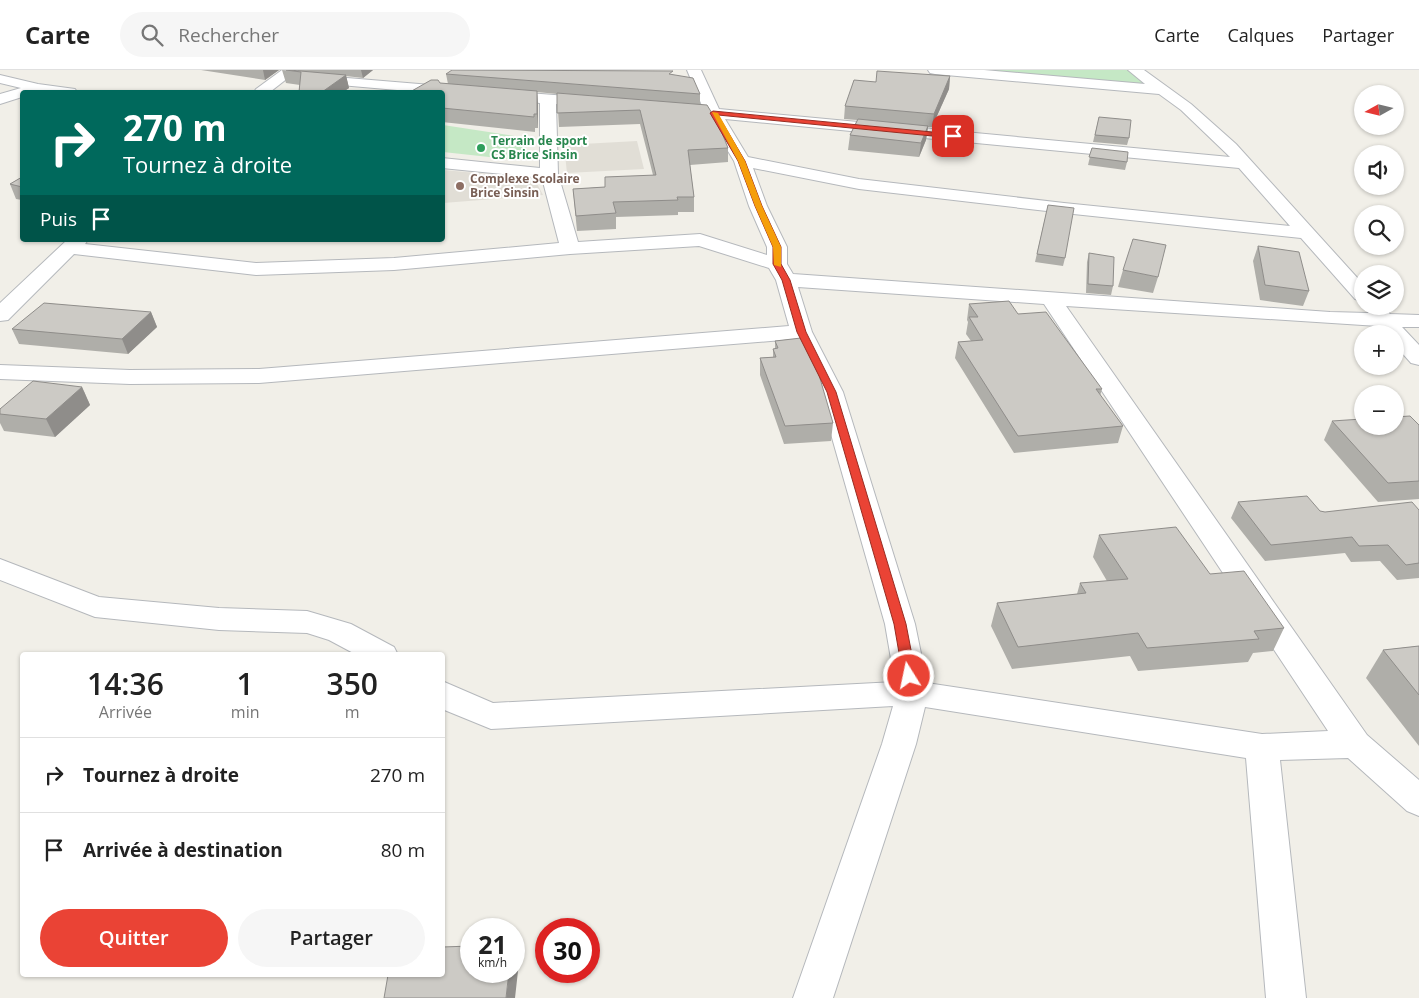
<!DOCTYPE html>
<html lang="fr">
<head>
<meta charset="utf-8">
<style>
  body { margin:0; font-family:"Open Sans",sans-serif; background:#f6f6f6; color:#222; height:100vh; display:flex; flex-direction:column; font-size:19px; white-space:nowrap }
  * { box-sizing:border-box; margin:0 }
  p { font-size:16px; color:#767676 }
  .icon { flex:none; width:28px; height:28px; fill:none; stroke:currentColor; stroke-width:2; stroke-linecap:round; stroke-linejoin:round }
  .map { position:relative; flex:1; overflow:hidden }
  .side { position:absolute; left:20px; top:582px; width:425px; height:325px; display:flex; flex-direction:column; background:#fff; border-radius:5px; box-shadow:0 1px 4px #0004 }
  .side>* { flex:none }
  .guide { position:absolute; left:20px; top:20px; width:425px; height:152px; border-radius:5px; box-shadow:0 1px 4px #0004; background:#00695c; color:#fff; overflow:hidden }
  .needle { width:32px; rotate:262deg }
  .buttons { position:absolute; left:1354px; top:15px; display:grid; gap:10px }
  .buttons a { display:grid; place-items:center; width:50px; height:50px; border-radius:50%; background:#fff; box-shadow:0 1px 4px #0004; font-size:25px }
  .speed { position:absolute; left:460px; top:848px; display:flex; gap:10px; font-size:25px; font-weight:700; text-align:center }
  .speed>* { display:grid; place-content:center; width:65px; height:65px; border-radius:50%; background:#fff; box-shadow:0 1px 4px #0004; line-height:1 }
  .speed small { font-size:12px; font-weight:400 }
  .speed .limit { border:8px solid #d22; background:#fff; color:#111 }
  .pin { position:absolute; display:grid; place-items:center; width:42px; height:42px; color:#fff; margin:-21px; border-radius:10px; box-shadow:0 2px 8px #0006 }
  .me { position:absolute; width:55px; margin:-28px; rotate:350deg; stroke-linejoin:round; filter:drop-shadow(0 0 4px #0008) }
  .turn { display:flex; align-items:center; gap:18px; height:105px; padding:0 20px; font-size:22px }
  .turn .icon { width:65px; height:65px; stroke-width:2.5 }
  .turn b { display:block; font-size:35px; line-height:42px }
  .then { display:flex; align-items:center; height:48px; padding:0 20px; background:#0003; gap:10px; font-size:19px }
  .eta { display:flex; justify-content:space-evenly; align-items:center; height:85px; text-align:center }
  .eta b { font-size:30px; font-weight:600; line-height:35px }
  .cta { display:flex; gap:10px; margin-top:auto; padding:10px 20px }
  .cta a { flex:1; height:58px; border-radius:30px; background:#ea4335; color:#fff; font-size:20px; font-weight:600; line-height:58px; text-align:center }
  .cta a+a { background:#f6f6f6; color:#222 }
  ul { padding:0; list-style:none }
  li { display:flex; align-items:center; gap:15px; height:75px; padding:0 20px; border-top:1px solid #e0e0e0 }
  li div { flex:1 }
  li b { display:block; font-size:19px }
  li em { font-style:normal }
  header { display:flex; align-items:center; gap:30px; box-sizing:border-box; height:70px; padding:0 25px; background:#fff; border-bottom:1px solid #e0e0e0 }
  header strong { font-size:24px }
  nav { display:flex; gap:28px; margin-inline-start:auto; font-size:18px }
  .search { width:350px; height:45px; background:#f6f6f6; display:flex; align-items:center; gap:12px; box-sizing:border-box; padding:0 18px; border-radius:28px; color:#767676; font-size:19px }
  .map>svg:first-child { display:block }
</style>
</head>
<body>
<header>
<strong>Carte</strong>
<div class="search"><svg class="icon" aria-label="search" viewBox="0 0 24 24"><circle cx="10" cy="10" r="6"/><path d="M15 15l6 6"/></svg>Rechercher</div>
<nav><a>Carte</a><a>Calques</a><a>Partager</a></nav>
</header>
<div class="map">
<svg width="1419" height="928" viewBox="0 0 1419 928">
  <rect width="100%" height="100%" fill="#f1efe8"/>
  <!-- education -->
  <g fill="#e1ded6">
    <polygon points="637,71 644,99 567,103 564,75"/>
    <polygon points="443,100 534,108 543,125 443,133"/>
  </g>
  <!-- green -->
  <g fill="#c5e8c5">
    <polygon points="962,0 1136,0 1155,17"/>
    <polygon points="443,55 527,68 524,86 516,90 443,82"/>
  </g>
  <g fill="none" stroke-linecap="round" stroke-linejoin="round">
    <defs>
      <g id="minor">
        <polygon points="282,0 298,0 270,22 254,22 256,19"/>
        <path d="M687,0H701L719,39L1230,87L1181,40L1159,24L935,4L930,3L928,0H984L1145,14L1128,0H1144L1191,34L1236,74L1362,213V231L1355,229L1301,168L1064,143L859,119L753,98L767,136L787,177V194L793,204L1330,242L1368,243L1371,239C1379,236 1384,237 1390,244L1419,245V257H1402L1419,275V295L1411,293L1395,275V264H1385L1378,256L1066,236L1367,665L1419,710V746L1407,741L1348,688L1280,690L1306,928H1266L1246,688L925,637L916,674L833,928H793L882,674L893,636L491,659L442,639V611L493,633L895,612L885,554L819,322L794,269L259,313L130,314L0,309V295L130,300L259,299L789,256L776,210L769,198L699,176L570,184L394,200L256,205L74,184L8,250L0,251V233L67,170H88L85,174L256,193L394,188L559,173L542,108L442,98V88L540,98V33L495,28L493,25L495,22L500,21L594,28L599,30L602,33L599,36L594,38L556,34L558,104L578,172L700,164L767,185V177L749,136L734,91L708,48L670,43L667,40L670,37L675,35L703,38ZM725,49L1239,98L1290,156L1064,133L859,109L748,87ZM798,217L1044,234L1328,661L1262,664L927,613L915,554L843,322L812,262Z"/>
        <polygon points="0,5 38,14 75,19 77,22 22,22 22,27 0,34 0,24 21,18 0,13"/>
        <polygon points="311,5 455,17 460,18 462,21 460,24 442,24 442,22 420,22 306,12 304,9 306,6"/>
        <polygon points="0,489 99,527 219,538 307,541 351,554 394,577 398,585 357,585 329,570 307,563 219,560 95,547 0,510"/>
      </g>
    </defs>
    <!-- minor casing -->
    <use href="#minor" stroke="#b5b8bc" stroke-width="2"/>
    <!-- minor -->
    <use href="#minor" fill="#fff" fill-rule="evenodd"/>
  </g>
  <!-- wall -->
  <g fill="#afaea9">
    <polygon points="201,0 279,0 265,10"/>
    <polygon points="282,0 298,1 298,0 373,0 363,8 346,6 349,18 343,22 299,22 300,15 286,13"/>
    <polygon points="446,4 673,5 700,24 700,35 728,78 728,92 690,95 694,127 694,142 678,142 678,145 616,147 616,159 577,161 573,119 605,117 653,105 640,54 559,57 557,24 537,22 538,35 538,58 535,58 535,62 442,52 442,22 440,13 448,14"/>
    <polygon points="950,6 949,19 932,57 928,57 926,70 919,87 848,80 850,65 857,50 844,49 845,36 876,12"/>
    <polygon points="1099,47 1129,68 1127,75 1093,72"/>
    <polygon points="1092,78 1127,92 1125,100 1088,95"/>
    <polygon points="22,107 22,130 16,129 10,114"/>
    <polygon points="1048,135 1065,188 1063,196 1035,192"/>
    <polygon points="1258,176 1309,221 1303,236 1260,230 1253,191"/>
    <polygon points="1089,183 1113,216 1111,225 1086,223 1087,192"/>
    <polygon points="1123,200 1158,207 1153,223 1118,217"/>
    <polygon points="969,234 1018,244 1102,319 1100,326 1123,356 1118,373 1014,383 955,288 958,272 971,271 966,264 968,252 967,250"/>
    <polygon points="151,242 157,257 128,284 19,274 12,259"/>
    <polygon points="775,271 833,353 831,371 784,374 760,305 760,288 773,287 773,279 775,279"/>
    <polygon points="82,317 90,335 55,367 4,361 0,353 0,339"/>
    <polygon points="1332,351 1419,355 1419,429 1378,432 1324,370"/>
    <polygon points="1238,432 1325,442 1419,440 1419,508 1397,510 1380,491 1351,492 1345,483 1265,491 1231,448"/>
    <polygon points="1099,465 1210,504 1284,558 1273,581 1253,583 1248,592 1138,601 1130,586 1012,599 991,556 997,533 1077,524 1080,513 1107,511 1093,487"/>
    <polygon points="1419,576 1419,676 1366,608 1383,580"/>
  </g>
  <!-- shaded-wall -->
  <g fill="#8f8d8a">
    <polygon points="263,0 279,0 265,10"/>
    <polygon points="361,0 373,0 363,8"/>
    <polygon points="346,5 349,18 343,22 322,22"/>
    <polygon points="950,6 949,19 932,57 934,44"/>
    <polygon points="537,21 538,35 538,58 537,44"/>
    <polygon points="928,56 926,70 919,87 921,73"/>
    <polygon points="151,242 157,257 128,284 122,269"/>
    <polygon points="82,317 90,335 55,367 46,349"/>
    <polygon points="514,883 518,901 515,928 506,928 509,901 514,901"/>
  </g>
  <!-- building -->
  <g fill="#cccac5" stroke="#8f8d8a">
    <polygon points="286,0 289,0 346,5 322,22 299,22 301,2"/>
    <polygon points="452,0 673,1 669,4 693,8 700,24 446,4"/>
    <polygon points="877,1 950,6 934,44 845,36 854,10 876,12"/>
    <polygon points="431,10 438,10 440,13 537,21 537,44 534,44 534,47 442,38 442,22 410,22"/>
    <polygon points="557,23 707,35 718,53 728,78 688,80 694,127 677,127 678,130 613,132 616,143 576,146 573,119 605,117 605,107 656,105 640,40 557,43"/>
    <polygon points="1099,47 1131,50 1129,68 1095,65"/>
    <polygon points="858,49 928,56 921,73 850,65"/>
    <polygon points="1092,78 1128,82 1127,92 1089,87"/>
    <polygon points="22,107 22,117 10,114"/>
    <polygon points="1048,135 1074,138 1065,188 1037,184"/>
    <polygon points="1133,169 1166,175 1158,207 1123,200"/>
    <polygon points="1258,176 1299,182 1309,221 1265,215"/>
    <polygon points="1089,183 1114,187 1113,216 1088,214"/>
    <polygon points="1009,231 1018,244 1046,242 1102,319 1096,319 1123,356 1018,366 958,272 983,270 969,247 978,247 969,234"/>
    <polygon points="44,233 151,242 122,269 12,259"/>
    <polygon points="801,268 819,305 833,353 785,356 760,288 776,287 773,279 778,278 775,271"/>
    <polygon points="33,311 82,317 46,349 0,344 0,339"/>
    <polygon points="1410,346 1419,355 1419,411 1388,413 1332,351 1362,349 1362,356 1395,356 1395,347"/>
    <polygon points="1307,426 1320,441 1325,442 1412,432 1419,440 1419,493 1406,495 1388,475 1359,476 1352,467 1271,475 1238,432"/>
    <polygon points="1176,457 1210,504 1244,501 1284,558 1254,561 1259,569 1147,578 1138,563 1018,577 997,533 1086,523 1080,513 1128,509 1099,465"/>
    <polygon points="1419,576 1419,625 1383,580"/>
    <polygon points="471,876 471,901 509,901 506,928 384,928 388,905 442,905 442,877"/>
  </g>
  <!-- route -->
  <polygon fill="#ea4335" stroke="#982c22" points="713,41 953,64 956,66 953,68 718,45 745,91 762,136 781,177 781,194 790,210 806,262 836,322 906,554 916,606 914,609 905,609 903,606 894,554 827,322 797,262 782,210 773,194 773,177 755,136 738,91 710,43"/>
  <!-- slow -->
  <polygon fill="#f59e0b" points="712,42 718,43 745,91 762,136 781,177 781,197 774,195 773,177 755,136 738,91"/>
  <!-- markers -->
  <circle fill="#2e9e5b" stroke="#fff" stroke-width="2" cx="481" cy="78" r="5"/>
  <circle fill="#8d6e63" stroke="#fff" stroke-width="2" cx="460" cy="116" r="5"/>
  <g text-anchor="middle" stroke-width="4" stroke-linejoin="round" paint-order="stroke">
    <!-- far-leisure labels -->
    <g font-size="12" font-weight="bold" fill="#27864d" stroke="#fff" text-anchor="start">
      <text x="491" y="75">Terrain de sport<tspan x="491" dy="14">CS Brice Sinsin</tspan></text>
    </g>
    <!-- far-education labels -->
    <g font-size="12" font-weight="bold" fill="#785e54" stroke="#fff" text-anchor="start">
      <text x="470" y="113">Complexe Scolaire<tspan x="470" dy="14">Brice Sinsin</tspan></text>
    </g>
  </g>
</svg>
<div class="buttons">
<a><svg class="needle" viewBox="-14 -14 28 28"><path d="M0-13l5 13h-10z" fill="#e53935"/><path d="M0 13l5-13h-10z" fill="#767676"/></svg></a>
<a><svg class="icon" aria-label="sound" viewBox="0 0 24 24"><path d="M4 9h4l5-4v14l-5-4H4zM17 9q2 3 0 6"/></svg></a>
<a><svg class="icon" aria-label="search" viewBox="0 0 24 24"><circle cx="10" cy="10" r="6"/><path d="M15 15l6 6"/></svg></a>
<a><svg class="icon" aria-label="layers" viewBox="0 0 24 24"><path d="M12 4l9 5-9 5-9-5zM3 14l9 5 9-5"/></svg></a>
<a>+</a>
<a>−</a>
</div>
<div class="speed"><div>21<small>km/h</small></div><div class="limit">30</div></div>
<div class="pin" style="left:953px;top:66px;background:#d93025"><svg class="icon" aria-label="arrive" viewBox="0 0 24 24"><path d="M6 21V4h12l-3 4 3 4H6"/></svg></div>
<svg class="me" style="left:909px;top:606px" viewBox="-20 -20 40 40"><circle r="17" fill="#ea4335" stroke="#fff" stroke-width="3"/><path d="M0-11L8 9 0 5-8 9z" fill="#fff"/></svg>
<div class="guide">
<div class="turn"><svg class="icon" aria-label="right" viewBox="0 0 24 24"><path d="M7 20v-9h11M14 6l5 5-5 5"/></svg><div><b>270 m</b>Tournez à droite</div></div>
<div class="then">Puis<svg class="icon" aria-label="arrive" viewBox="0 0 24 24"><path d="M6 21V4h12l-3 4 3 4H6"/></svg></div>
</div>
<section class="side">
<div class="eta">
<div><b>14:36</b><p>Arrivée</p></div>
<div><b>1</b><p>min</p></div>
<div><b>350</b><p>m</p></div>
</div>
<ul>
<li><svg class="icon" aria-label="right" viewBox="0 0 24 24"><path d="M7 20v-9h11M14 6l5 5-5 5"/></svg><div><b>Tournez à droite</b></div><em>270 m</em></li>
<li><svg class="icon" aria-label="arrive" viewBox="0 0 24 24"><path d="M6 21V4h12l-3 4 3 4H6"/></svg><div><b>Arrivée à destination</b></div><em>80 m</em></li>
</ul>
<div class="cta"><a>Quitter</a><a>Partager</a></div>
</section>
</div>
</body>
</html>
